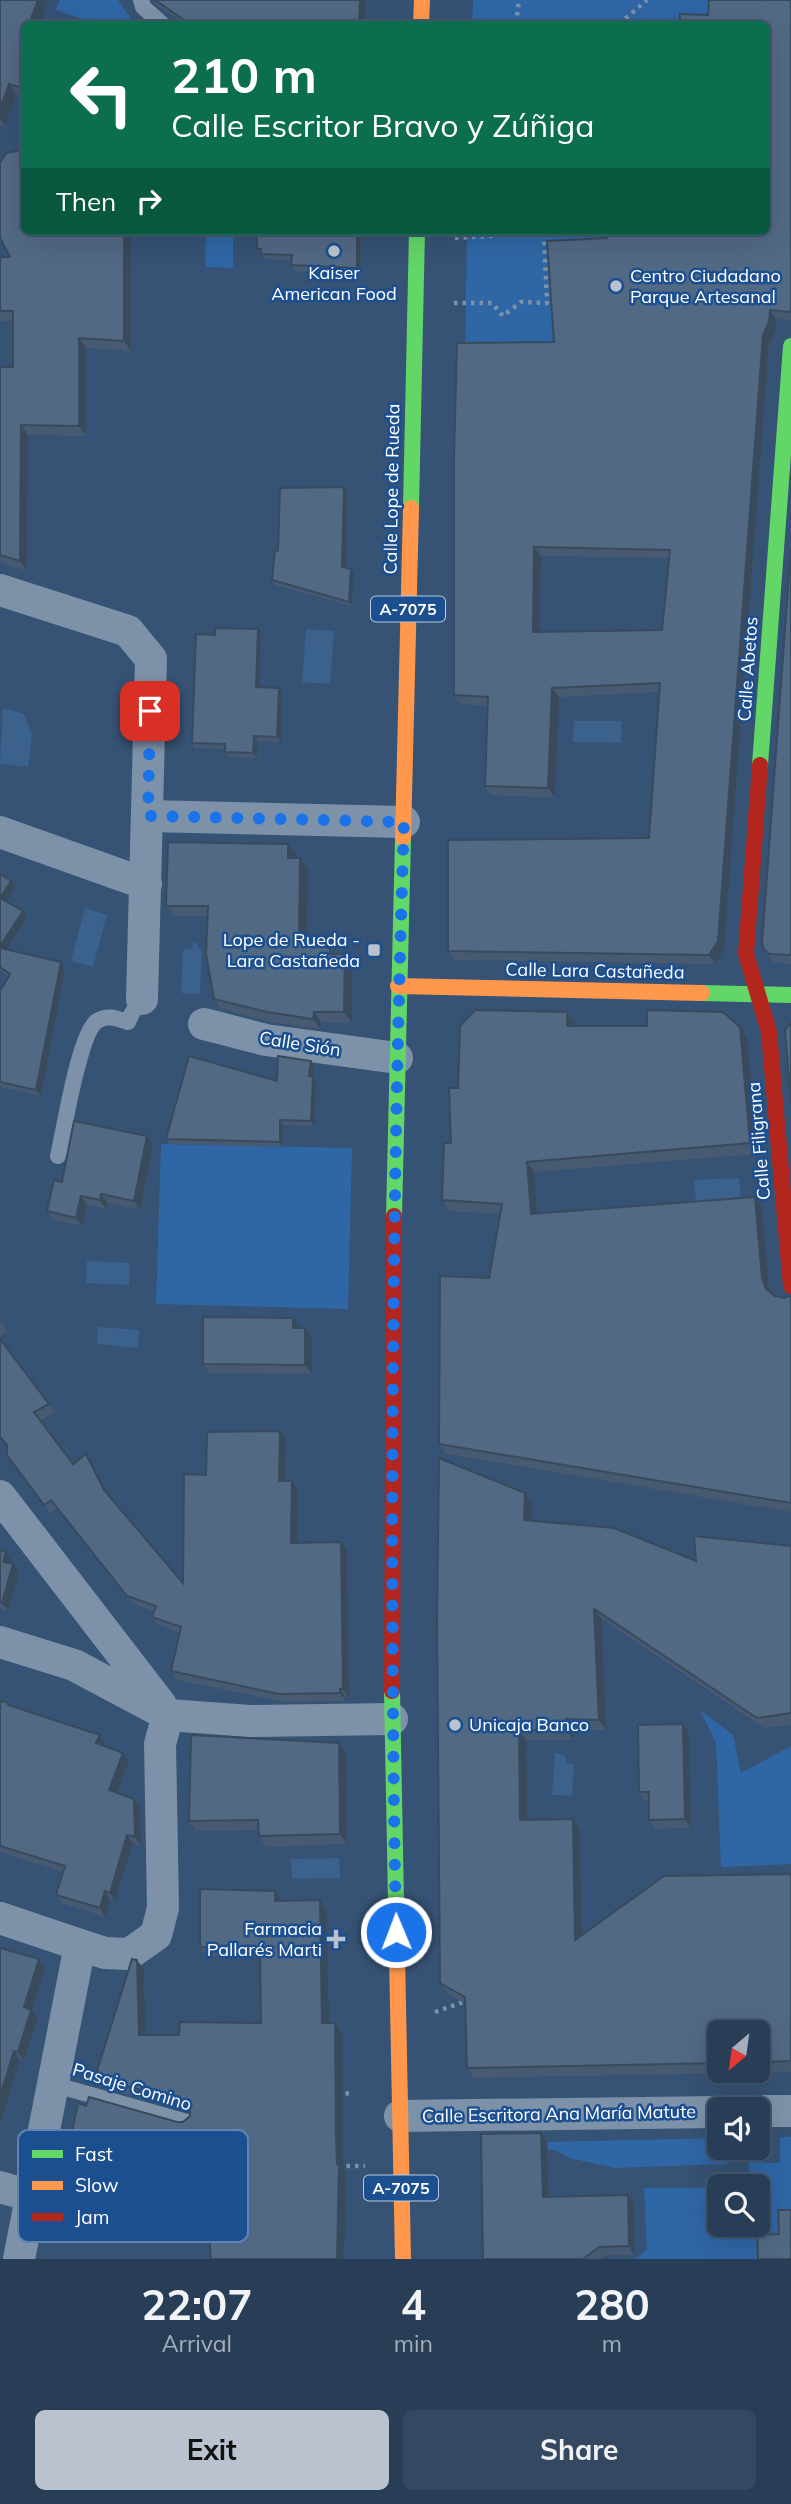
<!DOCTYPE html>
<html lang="en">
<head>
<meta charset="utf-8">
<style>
  body { margin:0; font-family:Mulish,sans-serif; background:#344961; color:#f1f3f6; height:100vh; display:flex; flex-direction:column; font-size:26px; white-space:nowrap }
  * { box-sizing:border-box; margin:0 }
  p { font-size:23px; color:#a5aeba }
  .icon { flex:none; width:38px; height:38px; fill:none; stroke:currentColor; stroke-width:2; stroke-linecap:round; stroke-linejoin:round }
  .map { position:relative; height:2259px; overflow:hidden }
  .side { display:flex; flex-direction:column; background:#283e57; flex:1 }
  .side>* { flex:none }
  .banner { position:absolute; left:21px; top:21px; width:749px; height:214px; border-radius:10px; box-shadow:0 7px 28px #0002,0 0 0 2px #44576d; background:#0b6e4f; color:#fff; overflow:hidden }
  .needle { width:46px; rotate:209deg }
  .tools { position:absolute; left:707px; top:2020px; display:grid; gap:14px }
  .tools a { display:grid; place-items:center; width:63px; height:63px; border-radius:10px; background:#283e57; box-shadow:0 7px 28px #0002,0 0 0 2px #44576d; font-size:35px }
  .pin { position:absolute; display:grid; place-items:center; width:60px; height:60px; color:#fff; margin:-30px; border-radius:14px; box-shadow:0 4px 10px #0006 }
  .me { position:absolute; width:77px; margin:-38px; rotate:359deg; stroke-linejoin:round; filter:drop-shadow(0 0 5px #0008) }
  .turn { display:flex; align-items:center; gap:24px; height:147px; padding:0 35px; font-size:32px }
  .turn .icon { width:91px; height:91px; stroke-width:2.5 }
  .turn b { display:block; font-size:49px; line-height:60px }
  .then { display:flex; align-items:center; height:66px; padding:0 35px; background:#0003; gap:14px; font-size:26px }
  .eta { display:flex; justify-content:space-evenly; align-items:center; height:119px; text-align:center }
  .eta b { font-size:42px; font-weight:700; line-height:49px }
  .action { display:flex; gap:14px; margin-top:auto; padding:14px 35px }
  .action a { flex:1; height:80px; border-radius:10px; background:#b9c2ce; color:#111; font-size:28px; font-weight:700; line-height:80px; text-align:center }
  .action a+a { background:#344961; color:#f1f3f6 }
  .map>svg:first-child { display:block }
</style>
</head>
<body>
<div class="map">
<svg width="791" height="2259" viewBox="0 0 791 2259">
  <rect width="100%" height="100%" fill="#365274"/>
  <!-- green -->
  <g fill="#2f66a5">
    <polygon points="60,0 118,0 135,24 97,24 56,10"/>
    <polygon points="473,0 716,0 714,24 472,24"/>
    <polygon points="206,231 233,231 233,268 205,267"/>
    <polygon points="467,231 700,231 692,353 465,352"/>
    <polygon points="161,1144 352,1148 348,1309 156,1304"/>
    <polygon points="700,1710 733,1735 741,1773 791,1746 791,1864 721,1867 716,1743"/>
    <polygon points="780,2137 791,2137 791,2223 766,2259 635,2259 647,2250 644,2188 719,2188 719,2224 758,2224 758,2186 748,2186 749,2162 780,2163"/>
    <polygon points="719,2138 719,2147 728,2147 727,2164 615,2168 569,2158 556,2150 548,2150 547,2142"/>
  </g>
  <!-- water -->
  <g fill="#3b618d">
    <polygon points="306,629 334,631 330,684 302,682"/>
    <polygon points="3,708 24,714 32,735 28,767 0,764"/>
    <polygon points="574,721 622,721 621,743 573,742"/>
    <polygon points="85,908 107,915 93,967 71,961"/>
    <polygon points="193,942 197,943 198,949 202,951 200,994 181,993 183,950 193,948"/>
    <polygon points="739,1178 741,1199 696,1203 694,1180"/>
    <polygon points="87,1261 130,1263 129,1285 86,1283"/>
    <polygon points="98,1327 139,1330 138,1348 97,1344"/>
    <polygon points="555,1753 564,1755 567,1763 574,1765 572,1796 552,1795"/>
    <polygon points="339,1858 340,1878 292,1879 291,1859"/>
  </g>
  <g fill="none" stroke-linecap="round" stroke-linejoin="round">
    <!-- path -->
    <g stroke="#7d92a8" stroke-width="4.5" stroke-dasharray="3.5 5" stroke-linecap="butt">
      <polyline points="516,24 519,0"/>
      <polyline points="619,24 647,0"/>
      <polyline points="526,231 539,235 596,231"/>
      <polyline points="455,238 491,236 495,231"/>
      <polyline points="454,303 492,303 503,316 521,302 547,303 544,234"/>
      <polyline points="435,2012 466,2001"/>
      <polyline points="337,2094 354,2093"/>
      <polyline points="338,2166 365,2166"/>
    </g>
    <!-- lane -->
    <g stroke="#7d92a8" stroke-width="16">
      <polyline points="141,0 143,7 162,24"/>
      <path d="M58,1156C64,1131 79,1033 97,1021C108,1014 118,1019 128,1022L132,1013L142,999"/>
      <polyline points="52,2084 187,2122"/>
    </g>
    <!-- street -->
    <g stroke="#7d92a8" stroke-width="32">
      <polyline points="0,590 128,631 151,659 142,999"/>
      <polyline points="148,816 404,822"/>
      <polyline points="0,832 146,884"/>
      <polyline points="204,1024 266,1040 397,1058"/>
      <polyline points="0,1496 161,1705"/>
      <polyline points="0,1642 74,1665 168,1715 250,1721 392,1719"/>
      <polyline points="0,1918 80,1945"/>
      <polyline points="758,2111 791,2111"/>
      <polyline points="400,2116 719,2112"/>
      <polyline points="0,2187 31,2196"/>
      <polyline points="19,2259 80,1945 105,1953 129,1954 156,1935 163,1908 160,1744 168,1715"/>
    </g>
    <!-- fast -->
    <g stroke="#63d668" stroke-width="16">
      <polyline points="411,508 417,231"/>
      <polyline points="760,765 791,346"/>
      <polyline points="702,993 791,995"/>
      <polyline points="394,1216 403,838"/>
      <polyline points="392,1691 397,1954"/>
    </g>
    <!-- slow -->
    <g stroke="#ff974d" stroke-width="16">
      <polyline points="421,24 422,0"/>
      <polyline points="403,838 411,508"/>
      <polyline points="398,986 702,993"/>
      <polyline points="397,1954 403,2259"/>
    </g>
    <!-- jam -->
    <g stroke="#b3261e" stroke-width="16">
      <polyline points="760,765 746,954 769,1032 791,1286"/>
      <polyline points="392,1691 394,1216"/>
    </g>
  </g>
  <!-- wall -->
  <g fill="#475a72" fill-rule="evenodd">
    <polygon points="0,0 49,0 40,24 24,24 24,97 16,94 5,126 0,125"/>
    <polygon points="153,0 366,0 365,24 185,24 156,5"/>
    <path d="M791,0V320L776,319V331L769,344L724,950L715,964L455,960L448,951L649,838L660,692L559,697L555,798L491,795L485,786L488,706L461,704L454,695L554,342L766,231L708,15ZM541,556L669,558L662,630L539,632Z"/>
    <polygon points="24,231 131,231 131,351 86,348 86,436 28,435 27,571 0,562 0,367 13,367 13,321 0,321 0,257 10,257"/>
    <polygon points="361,231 360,274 295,271 291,265 292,261 265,259 257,249"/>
    <polygon points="347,492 346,568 351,569 354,574 352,606 275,585 272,580 278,551"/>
    <polygon points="791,547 791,964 775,963 764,949"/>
    <polygon points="261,634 259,687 282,693 281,742 257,741 257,758 228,757 225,752 225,749 195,748 192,743 215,635"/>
    <polygon points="296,854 295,858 300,858 308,869 307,939 330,949 333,954 352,964 352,1023 321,1022 320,1029 274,1023 221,1009 214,999 208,916 174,916 166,906"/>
    <polygon points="0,874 16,887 7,901 27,918 7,950 65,969 41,1096 0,1087 0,988 2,988 8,976 0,971"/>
    <polygon points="567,1012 575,1022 575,1026 747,1037 758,1154 534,1172 537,1213 755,1197 762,1207 769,1289 771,1292 775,1296 785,1298 791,1295 791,1512 446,1454 439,1444 489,1278 500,1214 449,1211 442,1200 451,1143 458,1088"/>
    <polygon points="311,1061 314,1065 313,1077 316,1082 314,1126 283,1125 283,1147 169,1144 166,1139 277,1081"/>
    <polygon points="147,1136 153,1145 140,1210 108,1203 106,1209 87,1205 83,1226 53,1220 47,1211 62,1182"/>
    <polygon points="0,1320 8,1331 0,1337"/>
    <polygon points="299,1328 312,1337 312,1374 209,1373 203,1364"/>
    <polygon points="0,1339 55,1412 41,1420 73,1464 92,1463 108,1495 183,1583 206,1475 286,1440 285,1481 298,1490 297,1543 347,1551 349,1698 346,1698 346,1701 285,1702 177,1680 171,1671 180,1633 158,1625 152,1617 154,1612 133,1604 57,1508 50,1513 7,1455"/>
    <path d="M532,1503L531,1521L696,1561L791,1546V1725L764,1728L602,1619L606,1730H573V1740H526L527,1820L580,1830L582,1935L791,1874V2072L474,2078L467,2068L465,2004L447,1993L440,1983ZM719,2032H758V2070H719Z"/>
    <polygon points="0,1550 6,1552 11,1560 11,1564 13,1564 19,1573 8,1611 0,1609"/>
    <polygon points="0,1701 9,1703 11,1706 105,1743 104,1746 129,1761 117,1793 134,1799 140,1807 141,1846 133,1843 115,1901 110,1899 105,1917 62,1903 56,1895 63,1872 0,1852"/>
    <polygon points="689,1733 691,1828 655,1829 649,1820 649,1801 645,1801 639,1792"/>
    <polygon points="346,1753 347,1844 266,1847 259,1836 259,1830 196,1831 189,1821"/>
    <polygon points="275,1891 281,1901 320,1900 327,1910 328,2023 335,2023 342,2033 343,2146 344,2170 346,2174 208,2214 204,2209 203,2179 185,2178 178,2168 178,2161 118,2148 103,2192 71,2182 64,2172 86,2106 177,2122 183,2122 190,2116 190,2112 102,2087 95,2077 137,1960 144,1970 146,2035 179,2035 261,2023 260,1958 207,1957 200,1947"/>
    <polygon points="0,1948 45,1968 32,2011 38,2018 24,2061 20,2060 0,2125"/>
    <polygon points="541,2133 547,2142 549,2196 628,2195 634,2203 634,2255 605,2255 600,2259 483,2259"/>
  </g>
  <!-- shaded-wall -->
  <g fill="#394a5c">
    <polygon points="38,0 49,0 40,24 29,24"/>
    <polygon points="360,0 366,0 365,24 359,24"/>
    <polygon points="9,84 16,94 5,126 0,119 0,109"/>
    <polygon points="124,231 131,231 131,351 124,341"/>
    <polygon points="357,231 361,231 360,274 357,268"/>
    <polygon points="770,310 776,319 776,331 769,344 724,950 715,964 709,955 763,335"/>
    <polygon points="79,338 86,348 86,436 79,426"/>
    <polygon points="21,425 28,435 27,571 20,561"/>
    <polygon points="344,487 347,492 346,572 342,567"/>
    <polygon points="534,547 541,556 539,641 533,632"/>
    <polygon points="351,569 354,574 352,606 349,602"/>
    <polygon points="258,629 261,634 259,692 256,687"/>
    <polygon points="279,688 282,693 281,742 277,737"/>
    <polygon points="552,688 559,697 555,798 548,788"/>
    <polygon points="254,736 257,741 257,758 253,753"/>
    <polygon points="288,844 296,854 295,868 288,858"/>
    <polygon points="300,858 308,869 307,946 299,935"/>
    <polygon points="11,881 16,887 5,904 0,898"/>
    <polygon points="23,911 27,918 4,954 0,949 0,946"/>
    <polygon points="345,954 352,964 352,1023 344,1012"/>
    <polygon points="61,962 65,969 41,1096 36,1090"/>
    <polygon points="314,1012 321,1022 320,1029 313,1019"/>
    <polygon points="567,1012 575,1022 574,1036 567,1026"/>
    <polygon points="740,1027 747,1037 758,1154 750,1143"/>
    <polygon points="311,1061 314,1065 312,1081 309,1076"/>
    <polygon points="313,1077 316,1082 314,1126 311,1121"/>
    <polygon points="280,1120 283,1125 283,1147 280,1142"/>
    <polygon points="147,1136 153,1145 140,1210 134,1201"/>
    <polygon points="527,1162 534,1172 538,1224 531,1214"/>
    <polygon points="101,1194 108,1203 106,1209 100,1200"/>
    <polygon points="81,1196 87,1205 83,1226 76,1218"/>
    <polygon points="755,1197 762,1207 769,1289 774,1299 766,1289 762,1278"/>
    <polygon points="293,1318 299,1327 299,1337 293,1328"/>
    <polygon points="305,1328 312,1337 312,1374 305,1365"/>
    <polygon points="280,1431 286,1440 285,1490 279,1481"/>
    <polygon points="86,1454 92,1463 110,1499 104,1490"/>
    <polygon points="292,1481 298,1490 297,1552 291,1543"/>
    <polygon points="525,1493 532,1503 531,1530 524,1520"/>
    <polygon points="341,1542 347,1551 349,1698 343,1689"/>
    <polygon points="6,1552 11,1560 9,1570 3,1562"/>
    <polygon points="13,1564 19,1573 8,1611 2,1603"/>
    <polygon points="594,1609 602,1619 606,1730 599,1720"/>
    <polygon points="340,1689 346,1698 346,1701 340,1693"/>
    <polygon points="566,1719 573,1730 573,1740 566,1730"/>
    <polygon points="683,1724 689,1733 691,1828 685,1819"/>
    <polygon points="519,1730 526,1740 527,1830 520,1820"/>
    <polygon points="100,1735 105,1743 102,1751 96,1743"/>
    <polygon points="339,1743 346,1753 347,1844 340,1834"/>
    <polygon points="123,1753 129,1761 115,1798 109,1790"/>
    <polygon points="134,1799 140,1807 141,1846 135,1837"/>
    <polygon points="573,1819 580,1830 582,1951 575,1940"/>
    <polygon points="127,1835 133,1843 115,1901 110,1893"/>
    <polygon points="105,1891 110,1899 105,1917 100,1908"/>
    <polygon points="275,1891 282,1901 275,1901"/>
    <polygon points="320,1900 327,1910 329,2033 322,2023"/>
    <polygon points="39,1959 45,1968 32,2011 38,2018 24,2061 18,2052 24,2007"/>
    <polygon points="137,1960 144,1970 146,2045 139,2035"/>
    <polygon points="335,2023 342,2033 343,2146 344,2170 346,2174 344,2259 337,2259 337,2164"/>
    <polygon points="14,2051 20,2060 0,2125 0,2096"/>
    <polygon points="541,2133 547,2142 549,2205 543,2197"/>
    <polygon points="111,2138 118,2148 103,2192 96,2182"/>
    <polygon points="628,2195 634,2203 634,2255 629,2246"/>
  </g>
  <!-- building -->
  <g fill="#526984" stroke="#394a5c" stroke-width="2" fill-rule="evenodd">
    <polygon points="0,0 38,0 29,24 24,24 24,38 22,44 24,44 24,88 9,84 0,109"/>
    <polygon points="155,0 360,0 359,24 190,24"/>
    <path d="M709,0H791V312L770,310L769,322L763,335L718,941L709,955L448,951V840L649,838L660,683L552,688L548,788L485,786L488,697L454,695V455L457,343L554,342L547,241L607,238L608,231H766V24H680V14L708,15ZM534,547L670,550L662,630L533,632Z"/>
    <polygon points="24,150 24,231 124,231 124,341 79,338 79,426 21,425 20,561 0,555 0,367 13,367 13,311 0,311 0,257 10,257 0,238 0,163 6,153"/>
    <polygon points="257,231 357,231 357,268 291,265 292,255 261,254 261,249 257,249"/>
    <polygon points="344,487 342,567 351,569 349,602 272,580 275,550 278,551 280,488"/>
    <polygon points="791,547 791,955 769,954 764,949 762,943"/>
    <polygon points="215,628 258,629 256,687 279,688 277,737 254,736 253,753 225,752 225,744 192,743 196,634 215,635"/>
    <polygon points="168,842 288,844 288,858 300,858 299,935 330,949 330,954 345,954 344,1012 314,1012 313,1019 267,1012 214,999 206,954 208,906 166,906"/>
    <polygon points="0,874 11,881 0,898 23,911 0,946"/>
    <polygon points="0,948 61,962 36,1090 0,1082 0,988 2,988 10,974 0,967"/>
    <polygon points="475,1010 567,1012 567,1026 647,1026 647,1010 723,1012 740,1027 750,1143 527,1162 531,1214 755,1197 762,1278 766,1289 775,1296 785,1298 791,1295 791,1503 439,1444 440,1276 489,1278 502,1204 442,1200 444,1143 451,1143 449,1088 458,1088 460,1026"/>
    <polygon points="791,1023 791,1105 785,1030"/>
    <polygon points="189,1056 277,1081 278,1056 311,1061 309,1076 313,1077 311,1121 280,1120 280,1142 166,1139"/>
    <polygon points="74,1121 147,1136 134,1201 101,1194 100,1200 81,1196 76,1218 47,1211 54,1180 62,1182"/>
    <polygon points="203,1317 293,1318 293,1328 305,1328 305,1365 203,1364"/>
    <polygon points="0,1339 49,1404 34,1412 73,1464 86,1454 104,1490 183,1583 184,1474 206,1475 207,1432 280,1431 279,1481 292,1481 291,1543 341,1542 343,1689 340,1689 340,1693 279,1694 171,1671 181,1627 152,1617 156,1606 127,1596 51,1500 44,1505 7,1455 7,1445 0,1437"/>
    <polygon points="439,1458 525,1493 524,1520 614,1528 696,1561 694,1536 791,1546 791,1713 757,1718 594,1609 599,1720 566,1719 566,1730 519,1730 520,1820 573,1819 575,1940 664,1876 791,1874 791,2061 758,2062 758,2032 719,2032 719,2063 467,2068 465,1997 440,1983 437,1622"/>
    <polygon points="0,1550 6,1552 3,1562 13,1564 2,1603 0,1602"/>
    <polygon points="0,1701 9,1703 8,1705 100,1735 96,1743 123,1753 109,1790 134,1799 135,1837 127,1835 110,1893 105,1891 100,1908 56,1895 65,1866 0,1846"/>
    <polygon points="683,1724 685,1819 649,1820 649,1792 639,1792 638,1725"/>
    <polygon points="191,1735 339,1743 340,1834 259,1836 258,1820 189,1821"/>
    <polygon points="200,1889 275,1891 275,1901 320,1900 322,2023 335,2023 336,2136 337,2164 339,2164 337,2259 211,2259 207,2209 204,2209 203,2170 178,2168 179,2152 111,2138 96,2182 64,2172 78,2103 86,2106 89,2097 177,2122 183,2122 190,2116 190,2109 183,2102 95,2077 132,1959 137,1960 139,2035 179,2035 180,2022 261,2023 260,1948 200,1947"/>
    <polygon points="0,1948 39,1959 24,2007 31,2010 18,2052 14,2051 0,2096"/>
    <polygon points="541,2133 543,2197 628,2195 629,2246 599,2247 583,2259 483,2259 481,2134"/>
    <polygon points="778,2210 791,2210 791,2259 758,2259 757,2235 779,2234"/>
  </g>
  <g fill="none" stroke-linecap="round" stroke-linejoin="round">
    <!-- route -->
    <path stroke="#1a73e8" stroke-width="12" stroke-dasharray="0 21.6" d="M150,711L148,816L404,822C392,1192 389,1562 396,1932"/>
  </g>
  <!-- markers -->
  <g fill="#b9c2ce" stroke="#1b4f8f" stroke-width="2.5">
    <circle cx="334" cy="251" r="7"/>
    <circle cx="616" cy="286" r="7"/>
    <rect x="367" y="943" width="14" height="14" rx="3.5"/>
    <circle cx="455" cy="1725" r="7"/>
    <path d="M332.5 1928.5h7v7h7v7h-7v7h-7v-7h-7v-7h7z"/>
  </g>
  <g text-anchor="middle" stroke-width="5" stroke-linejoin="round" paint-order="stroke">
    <!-- shield labels -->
    <g fill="#1b4f8f" stroke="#bbcadd" stroke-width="2">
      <rect x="371" y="596.5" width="74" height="25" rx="5"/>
      <rect x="364" y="2175.5" width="74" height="25" rx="5"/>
    </g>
    <g font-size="16" font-weight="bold" fill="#fff">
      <text x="408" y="615">A-7075</text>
      <text x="401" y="2194">A-7075</text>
    </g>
    <!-- poi labels -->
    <g font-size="18" fill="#fff" stroke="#1b4f8f" text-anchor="start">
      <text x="334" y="279" text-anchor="middle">Kaiser<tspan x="334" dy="21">American Food</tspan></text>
      <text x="630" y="282">Centro Ciudadano<tspan x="630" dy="21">Parque Artesanal</tspan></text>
      <text x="360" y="946" text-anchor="end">Lope de Rueda -<tspan x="360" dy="21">Lara Castañeda</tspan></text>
      <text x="469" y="1731">Unicaja Banco</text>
      <text x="322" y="1935" text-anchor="end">Farmacia<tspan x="322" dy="21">Pallarés Marti</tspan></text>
    </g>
    <!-- street labels -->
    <g font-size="18" fill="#fff" stroke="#1b4f8f">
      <text transform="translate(392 489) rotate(-89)" y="6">Calle Lope de Rueda</text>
      <text transform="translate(748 669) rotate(-86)" y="6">Calle Abetos</text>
      <text transform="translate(595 971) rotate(1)" y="6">Calle Lara Castañeda</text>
      <text transform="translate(300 1044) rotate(9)" y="6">Calle Sión</text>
      <text transform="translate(759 1141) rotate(-95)" y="6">Calle Filigrana</text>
      <text transform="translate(132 2087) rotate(17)" y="6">Pasaje Comino</text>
      <text transform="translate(559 2114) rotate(-1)" y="6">Calle Escritora Ana María Matute</text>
    </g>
  </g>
  <!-- legend -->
  <rect x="18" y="2130" width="230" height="112" rx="10" fill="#1b4f8f" stroke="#5f84b1" stroke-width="2"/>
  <rect x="32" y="2150" width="31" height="8" fill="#63d668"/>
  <rect x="32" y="2181" width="31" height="9" fill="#ff974d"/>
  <rect x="32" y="2213" width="31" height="8" fill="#b3261e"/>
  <g font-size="19" fill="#fff">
    <text x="75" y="2161">Fast</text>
    <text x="75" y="2192">Slow</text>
    <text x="75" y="2224">Jam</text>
  </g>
</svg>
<div class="tools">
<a><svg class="needle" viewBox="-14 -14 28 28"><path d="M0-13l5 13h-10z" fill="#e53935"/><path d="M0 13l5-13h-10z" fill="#a5aeba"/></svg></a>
<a><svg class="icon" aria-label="sound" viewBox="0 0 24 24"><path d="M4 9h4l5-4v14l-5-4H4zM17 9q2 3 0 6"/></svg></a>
<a><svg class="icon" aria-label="search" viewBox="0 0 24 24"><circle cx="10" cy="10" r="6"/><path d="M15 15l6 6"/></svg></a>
</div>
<div class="pin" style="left:150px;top:711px;background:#d93025"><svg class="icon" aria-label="arrive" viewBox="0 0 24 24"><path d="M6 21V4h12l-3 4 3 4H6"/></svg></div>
<svg class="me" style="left:396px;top:1932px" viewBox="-20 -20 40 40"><circle r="17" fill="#1a73e8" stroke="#fff" stroke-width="3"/><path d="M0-11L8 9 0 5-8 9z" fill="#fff"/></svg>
<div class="banner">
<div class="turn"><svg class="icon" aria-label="left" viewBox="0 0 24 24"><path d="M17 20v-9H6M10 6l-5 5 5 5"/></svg><div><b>210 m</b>Calle Escritor Bravo y Zúñiga</div></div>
<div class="then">Then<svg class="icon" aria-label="right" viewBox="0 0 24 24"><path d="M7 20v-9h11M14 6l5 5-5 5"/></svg></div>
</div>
</div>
<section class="side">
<div class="eta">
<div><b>22:07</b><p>Arrival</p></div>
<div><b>4</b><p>min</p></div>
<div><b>280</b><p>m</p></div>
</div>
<div class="action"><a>Exit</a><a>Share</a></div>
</section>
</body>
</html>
